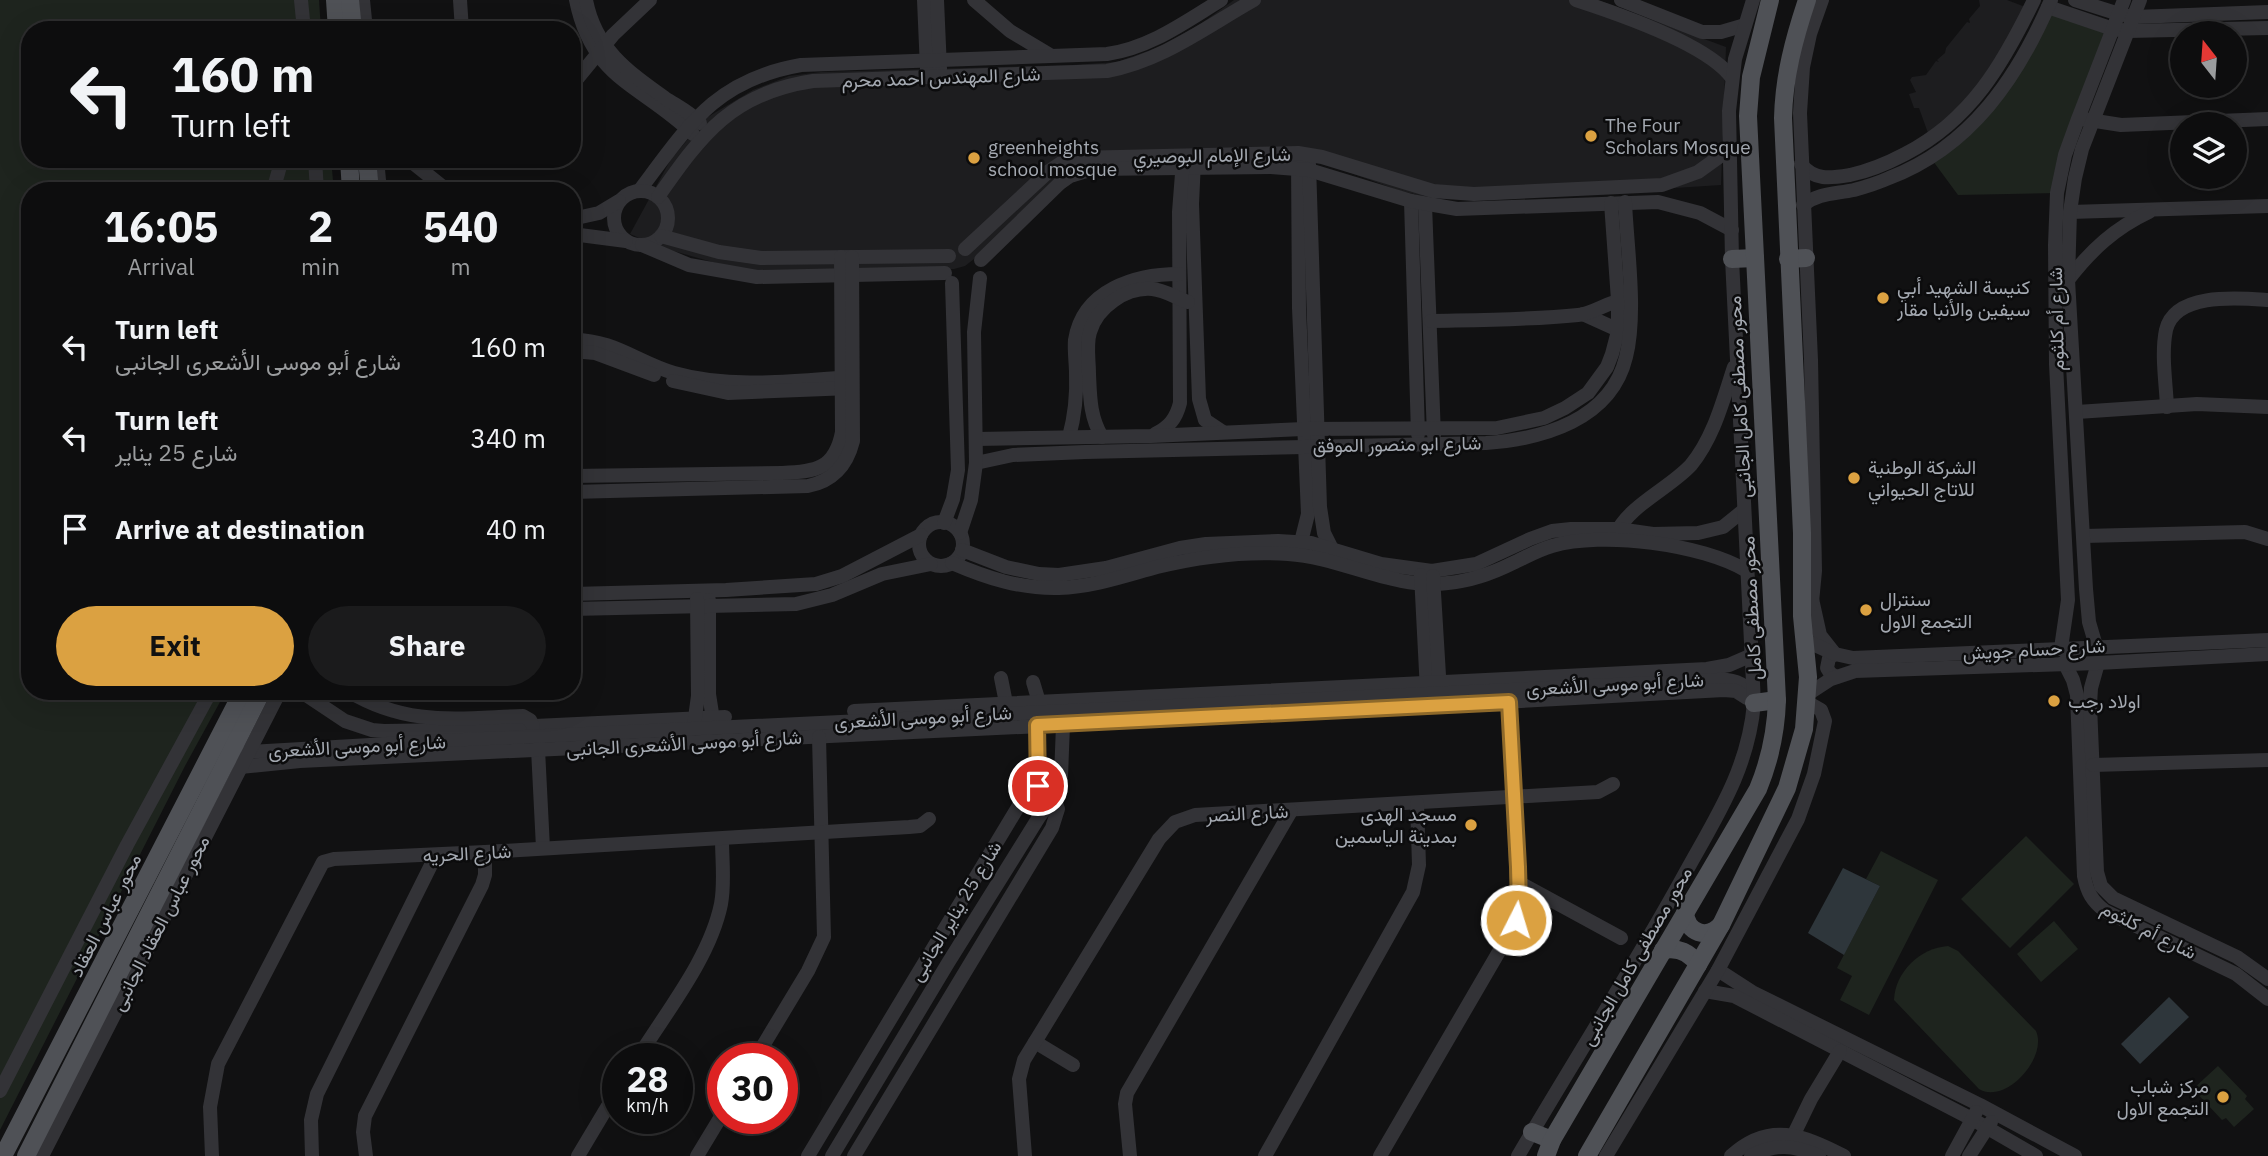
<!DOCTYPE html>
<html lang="en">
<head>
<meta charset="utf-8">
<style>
  body { margin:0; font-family:"IBM Plex Sans",Vazirmatn,sans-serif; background:#1b1b1c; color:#f1f3f6; height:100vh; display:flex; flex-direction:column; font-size:26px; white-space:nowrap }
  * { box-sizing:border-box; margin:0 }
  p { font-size:23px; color:#9a9c9e }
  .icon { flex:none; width:38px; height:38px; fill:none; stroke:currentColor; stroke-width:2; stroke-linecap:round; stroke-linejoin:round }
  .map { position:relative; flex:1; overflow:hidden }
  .panel { position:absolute; left:21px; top:182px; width:560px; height:518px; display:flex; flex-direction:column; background:#0d0d0e; border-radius:28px; box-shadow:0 7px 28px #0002,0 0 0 2px #2d2d2e }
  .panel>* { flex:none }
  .guide { position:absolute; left:21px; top:21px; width:560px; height:147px; border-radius:28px; box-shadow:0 7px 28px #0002,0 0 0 2px #2d2d2e; background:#0d0d0e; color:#f1f3f6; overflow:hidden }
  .needle { width:46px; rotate:343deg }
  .tools { position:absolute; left:2170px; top:21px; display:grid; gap:14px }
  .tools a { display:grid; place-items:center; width:77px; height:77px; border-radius:50%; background:#0d0d0e; box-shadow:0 7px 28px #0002,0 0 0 2px #2d2d2e; font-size:35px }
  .speed { position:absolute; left:602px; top:1043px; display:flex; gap:14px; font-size:35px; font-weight:700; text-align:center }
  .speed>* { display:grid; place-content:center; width:91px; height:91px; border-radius:50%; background:#0d0d0e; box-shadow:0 7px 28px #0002,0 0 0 2px #2d2d2e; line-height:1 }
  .speed small { font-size:18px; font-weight:400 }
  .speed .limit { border:10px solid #d22; background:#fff; color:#111 }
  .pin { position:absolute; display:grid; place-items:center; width:60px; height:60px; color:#fff; margin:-30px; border:4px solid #fff; border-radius:50%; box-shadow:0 2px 7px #0007 }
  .me { position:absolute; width:77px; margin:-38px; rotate:5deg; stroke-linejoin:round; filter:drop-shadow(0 0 5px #0008) }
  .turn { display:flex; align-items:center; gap:24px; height:147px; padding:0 35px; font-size:32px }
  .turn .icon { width:91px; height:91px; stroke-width:2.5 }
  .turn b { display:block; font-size:49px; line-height:60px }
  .eta { display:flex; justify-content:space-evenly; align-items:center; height:119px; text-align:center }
  .eta b { font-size:42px; font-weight:700; line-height:49px }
  .action { display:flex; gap:14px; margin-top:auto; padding:14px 35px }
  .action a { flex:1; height:80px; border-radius:42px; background:#dba141; color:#111; font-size:28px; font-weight:700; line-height:80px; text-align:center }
  .action a+a { background:#1b1b1c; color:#f1f3f6 }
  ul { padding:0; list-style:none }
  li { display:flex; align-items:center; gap:21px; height:91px; padding:0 35px }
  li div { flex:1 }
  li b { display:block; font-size:26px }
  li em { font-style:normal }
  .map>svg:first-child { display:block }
</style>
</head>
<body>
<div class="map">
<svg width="2268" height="1156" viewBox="0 0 2268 1156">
  <rect width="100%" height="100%" fill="#111112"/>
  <!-- built -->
  <g fill="#1d1d1f">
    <polygon points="1234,0 1598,0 1726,47 1721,185 1489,200 1432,198 1400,191 1327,164 1306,161 1259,160 1096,164 965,266 954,269 843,272 740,270 663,248 630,234 671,159 706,118 753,90 789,76 821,72 1072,65 1117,62 1159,47 1199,25"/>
    <polygon points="1979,0 2007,0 2028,8 1969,98 1928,133 1919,108 1914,108 1909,94 1916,92 1910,80 1912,77 1926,75 1936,61 1939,62 1937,60 1945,53 1946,48 1967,22 1970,23 1969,19 1980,6"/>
  </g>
  <!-- green -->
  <g fill="#1e241e">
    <polygon points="0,0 319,0 321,30 30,30 30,159 331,159 334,191 30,191 30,691 226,691 185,766 0,1130"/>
    <polygon points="2048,7 2113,29 2057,193 1958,195 1930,157 1971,126"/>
    <polygon points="2026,836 2074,884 2010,948 1961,899"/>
    <polygon points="1881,851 1938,880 1869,1015 1840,1000 1852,976 1837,968 1880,886 1866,879"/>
    <polygon points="2054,921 2078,949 2041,982 2017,954"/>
    <path d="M1948,946L1958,951L2036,1031C2048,1058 2005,1105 1979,1089L1894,1000C1895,972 1920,948 1948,946Z"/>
    <polygon points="2218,1066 2247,1096 2245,1099 2254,1109 2234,1127 2226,1118 2222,1120 2193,1089"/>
  </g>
  <!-- water -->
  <g fill="#2e363b">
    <polygon points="1843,868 1880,886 1844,955 1808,933"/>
    <polygon points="2169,997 2189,1017 2140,1064 2121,1044"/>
  </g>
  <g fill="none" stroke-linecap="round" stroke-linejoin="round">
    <!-- minor -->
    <g stroke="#333337" stroke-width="14">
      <polyline points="301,0 304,30"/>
      <polyline points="363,0 366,30"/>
      <polyline points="460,0 462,30"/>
      <path d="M576,0C592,80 641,84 693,134"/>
      <path d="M586,0C595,48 627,71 665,98C677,106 690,112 700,123"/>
      <polyline points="924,0 927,69"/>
      <polyline points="937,0 940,69"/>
      <polyline points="974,0 1010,31 1050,55"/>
      <path d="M1576,0C1616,13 1708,44 1732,78"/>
      <polyline points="1621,0 1702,32 1721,32 1745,25"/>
      <polyline points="2075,0 2119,14 2134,17 2268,12"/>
      <polyline points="2048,7 2113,29 2128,31 2268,28"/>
      <polyline points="572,85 613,35 650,0"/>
      <polyline points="2083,119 2121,125 2268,119"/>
      <polyline points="315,159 317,191"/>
      <polyline points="377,159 380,191"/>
      <polyline points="408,159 448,191"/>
      <polyline points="1194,161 1192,204 1199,399 1205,420 1223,432"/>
      <polyline points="1298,161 1299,308 1308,514 1301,542"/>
      <polyline points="1309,164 1320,507 1324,533 1332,549"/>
      <path d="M1801,164C1814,181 1831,178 1850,175C1869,171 1888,163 1905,154C1971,120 2003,64 2034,0"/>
      <polyline points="273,191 282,159"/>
      <path d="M639,191C688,126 715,80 801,65L1107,54C1150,48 1185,22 1221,0"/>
      <circle cx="641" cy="218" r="27"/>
      <path d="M658,197C702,134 732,93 813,81L1107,71C1162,61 1206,27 1254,0"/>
      <polyline points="1411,201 1418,434"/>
      <polyline points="1425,205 1434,435"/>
      <path d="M1803,205C1818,193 1835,194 1854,190C1865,187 1878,183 1889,178C1971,147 2018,77 2051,0"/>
      <polyline points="2070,212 2268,206"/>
      <polyline points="572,219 599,213 619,201"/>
      <polyline points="572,234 626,241"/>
      <polyline points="661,236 719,252 761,258 949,256"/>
      <polyline points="642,245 689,265 757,277 945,273"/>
      <polyline points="965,249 1049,171 1061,163 1075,158 1298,153 1322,157 1433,191 1474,194 1662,185 1698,172 1730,149"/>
      <polyline points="981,260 1060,183 1070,176 1093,169 1271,167 1309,170 1411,201 1457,209 1658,202 1700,213 1732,230"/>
      <path d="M2068,280C2091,250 2115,228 2149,212"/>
      <polyline points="1583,314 1625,333"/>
      <path d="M1431,321C1480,320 1529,320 1578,315C1595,313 1608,301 1625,300"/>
      <path d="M572,340C613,339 637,362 674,373C730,389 793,381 851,377"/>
      <polyline points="572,351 595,353 654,375"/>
      <polyline points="673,381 728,393 851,388"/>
      <path d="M2167,407C2166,383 2161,354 2166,330C2175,292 2238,298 2268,300"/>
      <polyline points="2077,412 2197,404 2268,407"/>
      <path d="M1155,434C1169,427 1176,419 1180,403L1179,212L1183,161"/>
      <path d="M1069,437C1075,415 1077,396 1076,373C1076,363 1074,351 1075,340C1083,290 1135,274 1179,274"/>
      <path d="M1102,437C1090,417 1090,397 1089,374C1089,360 1086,345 1090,332C1097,307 1126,287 1152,289C1165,290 1176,298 1188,302"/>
      <polyline points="977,439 1151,436 1303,429 1497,428 1544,418 1565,408 1588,393 1607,367 1612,354 1618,331 1618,300 1611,203"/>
      <path d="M976,463L1013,455L1085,452L1486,443C1543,439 1611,420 1626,357C1637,313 1627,248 1625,202"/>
      <path d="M572,476L782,473C815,472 835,469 842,432L841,257"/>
      <path d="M572,492L808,486C833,481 847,465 853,441L852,257"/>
      <circle cx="941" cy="544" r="22"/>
      <polyline points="944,523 953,499 958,470 952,283"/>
      <polyline points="960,533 971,500 976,463 974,332 980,278"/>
      <path d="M1616,534C1628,506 1670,488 1691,465C1714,437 1723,400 1734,367"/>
      <polyline points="2084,536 2245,532 2268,539"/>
      <polyline points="962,550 1006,567 1039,574 1059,575 1106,568 1180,548 1206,544 1278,541 1311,543 1381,564 1432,571 1476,564 1530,539 1552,531 1571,529 1618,529 1653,534 1698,533 1723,527 1744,510"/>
      <path d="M952,563C987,578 1020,589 1059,588C1093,587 1124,576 1157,567C1198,557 1245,551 1288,554C1342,557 1392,590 1448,583C1470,581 1493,573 1513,563C1526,557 1538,550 1552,546C1603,531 1702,544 1747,571"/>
      <polyline points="1421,575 1427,691"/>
      <polyline points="1433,576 1440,692"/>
      <polyline points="572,594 726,590 816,584 842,576 921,535"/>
      <polyline points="1812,599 1820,635 1835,654 1829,658 1827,668 1830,673 1836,677"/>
      <polyline points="709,600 709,694 714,726"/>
      <polyline points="572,609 796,604 832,595 882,574 931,564"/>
      <polyline points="1802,616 1812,602 1815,571 1811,360 1800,113 1803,67 1810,34 1822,0"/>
      <polyline points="1804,640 1835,654 1853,658 2268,640"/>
      <polyline points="2096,646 2089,622 2086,589 2068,280 2070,212 2075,178 2082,149 2140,0"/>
      <polyline points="2061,648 2068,600 2056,364 2055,245 2057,193 2065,155 2078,119 2124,0"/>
      <path d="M2064,662L2073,680L2077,695L2084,876C2087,892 2092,901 2105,911L2236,974L2268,999"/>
      <polyline points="2098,663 2091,688 2090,705 2097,872 2101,886 2113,898 2237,957 2268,979"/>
      <polyline points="1001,678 1006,703"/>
      <polyline points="1033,682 1039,702"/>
      <polyline points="300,691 345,721 372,730 384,731 451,730 725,717"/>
      <path d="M348,691C408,727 457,718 523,716L530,720L533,726"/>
      <polyline points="1808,694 1831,679 1855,671 2098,663 2268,654"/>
      <polyline points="854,711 1707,669 1729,665 1752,655"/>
      <polyline points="694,725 698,696 697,599"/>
      <polyline points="1037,725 1038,801"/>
      <polyline points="538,749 543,848"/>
      <path d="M248,752L421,742L1717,680C1734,679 1751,684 1754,703"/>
      <polyline points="2093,765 2268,760"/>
      <polyline points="240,767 300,761 1147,721 1724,690 1736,691 1747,698"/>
      <polyline points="1518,882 1621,938"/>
      <polyline points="1718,970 1752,992 1980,1105 2075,1156"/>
      <polyline points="1705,991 1734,996 1972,1119 2036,1156"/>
      <polyline points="1035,1042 1073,1065"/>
      <path d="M637,1059C666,1012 710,958 721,904C725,883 722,861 722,839"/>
      <polyline points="755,1059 808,971 824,937 819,737"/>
      <polyline points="0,1091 127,845 211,691"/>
      <polyline points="1794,1134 1811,1099 1840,1051"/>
      <polyline points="42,1156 280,691"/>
      <polyline points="212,1156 210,1107 218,1064 323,862 334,859 485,852 909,827 920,826 929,819"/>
      <polyline points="312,1156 311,1120 317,1094 436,855"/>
      <polyline points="366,1156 363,1132 365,1116 482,885 485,875 485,852"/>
      <polyline points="578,1156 618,1089"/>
      <polyline points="697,1156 723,1113"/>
      <path d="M808,1156L1021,802C1032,792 1041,791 1054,798L1058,809L1052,828L854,1156"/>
      <polyline points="832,1156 948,963 1039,817 1058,792 1061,776 1063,725"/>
      <polyline points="1025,1156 1019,1079 1024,1060 1159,839 1175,822 1195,815 1598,792 1613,784"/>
      <polyline points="1130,1156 1125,1104 1127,1093 1291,811"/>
      <polyline points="1265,1156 1413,892 1419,865 1417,803"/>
      <polyline points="1380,1156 1511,931 1518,912 1509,702"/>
      <path d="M1518,1156C1572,1064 1630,973 1682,879C1714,820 1748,772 1754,703L1732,259L1729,111L1735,59L1753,0"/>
      <polyline points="1606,1156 1718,970 1798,819 1814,774 1825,721 1821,710 1807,702"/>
      <path d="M1731,1156C1769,1121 1803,1135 1844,1156"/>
      <path d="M1751,1156C1776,1143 1793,1145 1819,1156"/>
      <polyline points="1952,1156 1976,1112"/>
      <polyline points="1969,1156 1991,1122"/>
    </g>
    <!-- major -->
    <g stroke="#4f5156" stroke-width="18">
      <polyline points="335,0 337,30"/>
      <polyline points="350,0 353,30"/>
      <polyline points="349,159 351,191"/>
      <polyline points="367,159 370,191"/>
      <polyline points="1732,259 1755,258"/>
      <polyline points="1788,259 1806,258"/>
      <polyline points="1754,703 1777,700"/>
      <path d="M1685,913C1687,933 1707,940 1721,925"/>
      <path d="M1663,950C1678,947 1690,952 1698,965"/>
      <polyline points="1532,1132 1552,1140"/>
      <polyline points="3,1156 243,691"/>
      <polyline points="26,1156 262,691"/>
      <path d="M1546,1156L1552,1140L1758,789C1770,760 1776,732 1777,700L1748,116L1751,77L1770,0"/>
      <path d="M1587,1156L1721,925L1787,788L1804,729L1808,677L1802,616V533L1783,118C1784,76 1794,39 1807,0"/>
    </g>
  </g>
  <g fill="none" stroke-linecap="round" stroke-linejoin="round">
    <defs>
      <polyline id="route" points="1038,786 1037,725 1509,702 1518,867 1519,904 1516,920"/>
    </defs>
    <!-- route casing -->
    <use href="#route" stroke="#8e692a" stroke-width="18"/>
    <!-- route -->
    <use href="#route" stroke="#dba141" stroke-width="12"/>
  </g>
  <!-- markers -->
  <g fill="#dba141" stroke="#0c0c0d" stroke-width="2.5">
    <circle cx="1591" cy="136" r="7"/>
    <circle cx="974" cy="158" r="7"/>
    <circle cx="1883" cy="298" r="7"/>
    <circle cx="1854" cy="478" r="7"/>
    <circle cx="1866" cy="610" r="7"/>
    <circle cx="2054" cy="701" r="7"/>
    <circle cx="1471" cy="825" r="7"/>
    <circle cx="2223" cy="1097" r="7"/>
  </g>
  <g text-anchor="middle" stroke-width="5" stroke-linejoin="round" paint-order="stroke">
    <!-- street labels -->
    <g font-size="19" fill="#a4a9b1" stroke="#0c0c0d">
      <text transform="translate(941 77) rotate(-2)" y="7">شارع المهندس احمد محرم</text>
      <text transform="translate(1212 155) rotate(-1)" y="7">شارع الإمام البوصيري</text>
      <text transform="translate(2056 319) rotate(-91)" y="7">شارع أم كلثوم</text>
      <text transform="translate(1739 397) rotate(-93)" y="7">محور مصطفى كامل الجانبى</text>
      <text transform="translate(1397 444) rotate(-1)" y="7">شارع ابو منصور الموفق</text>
      <text transform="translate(1751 608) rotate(-93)" y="7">محور مصطفى كامل</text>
      <text transform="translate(2034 649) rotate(-3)" y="7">شارع حسام جويش</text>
      <text transform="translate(1615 684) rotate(-3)" y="7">شارع أبو موسى الأشعرى</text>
      <text transform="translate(923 717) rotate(-3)" y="7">شارع أبو موسى الأشعرى</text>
      <text transform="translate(684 743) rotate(-3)" y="7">شارع أبو موسى الأشعرى الجانبى</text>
      <text transform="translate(357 746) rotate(-3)" y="7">شارع أبو موسى الأشعرى</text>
      <text transform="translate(1247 813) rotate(-3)" y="7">شارع النصر</text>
      <text transform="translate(467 853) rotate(-3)" y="7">شارع الحريه</text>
      <text transform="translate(955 911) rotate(-59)" y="7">شارع 25 يناير الجانبى</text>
      <text transform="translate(105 915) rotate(-63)" y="7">محور عباس العقاد</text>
      <text transform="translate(160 923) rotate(-63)" y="7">محور عباس العقاد الجانبى</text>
      <text transform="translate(2149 930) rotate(27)" y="7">شارع أم كلثوم</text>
      <text transform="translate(1636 956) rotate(-60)" y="7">محور مصطفى كامل الجانبى</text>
    </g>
    <!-- poi labels -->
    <g font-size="19" fill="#a4a9b1" stroke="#0c0c0d" text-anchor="start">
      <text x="1605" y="132">The Four<tspan x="1605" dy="22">Scholars Mosque</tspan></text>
      <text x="988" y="154">greenheights<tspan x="988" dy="22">school mosque</tspan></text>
      <text x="1897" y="294">كنيسة الشهيد أبي<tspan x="1897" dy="22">سيفين والأنبا مقار</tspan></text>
      <text x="1868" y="474">الشركة الوطنية<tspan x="1868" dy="22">للاتاج الحيواني</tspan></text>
      <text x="1880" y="606">سنترال<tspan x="1880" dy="22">التجمع الاول</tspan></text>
      <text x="2068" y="708">اولاد رجب</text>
      <text x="1457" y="821" text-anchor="end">مسجد الهدى<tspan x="1457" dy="22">بمدينة الياسمين</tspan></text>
      <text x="2209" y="1093" text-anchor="end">مركز شباب<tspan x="2209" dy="22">التجمع الاول</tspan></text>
    </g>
  </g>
</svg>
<div class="tools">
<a><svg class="needle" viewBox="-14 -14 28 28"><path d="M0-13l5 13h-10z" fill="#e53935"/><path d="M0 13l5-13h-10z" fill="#9a9c9e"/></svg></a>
<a><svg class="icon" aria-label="layers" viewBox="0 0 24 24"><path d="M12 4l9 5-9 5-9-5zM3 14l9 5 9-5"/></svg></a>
</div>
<div class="speed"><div>28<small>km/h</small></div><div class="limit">30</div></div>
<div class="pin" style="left:1038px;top:786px;background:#d93025"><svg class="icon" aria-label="arrive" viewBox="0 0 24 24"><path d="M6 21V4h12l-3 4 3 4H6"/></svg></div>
<svg class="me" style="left:1516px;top:920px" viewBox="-20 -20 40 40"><circle r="17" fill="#dba141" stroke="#fff" stroke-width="3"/><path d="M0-11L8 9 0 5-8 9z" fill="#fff"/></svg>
<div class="guide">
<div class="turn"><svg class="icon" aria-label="left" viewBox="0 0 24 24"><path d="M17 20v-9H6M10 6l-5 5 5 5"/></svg><div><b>160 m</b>Turn left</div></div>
</div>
<section class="panel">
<div class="eta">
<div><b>16:05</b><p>Arrival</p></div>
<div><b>2</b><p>min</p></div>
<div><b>540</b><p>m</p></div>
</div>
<ul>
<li><svg class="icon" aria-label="left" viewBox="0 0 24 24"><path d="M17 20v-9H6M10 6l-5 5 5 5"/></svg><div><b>Turn left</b><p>شارع أبو موسى الأشعرى الجانبى</p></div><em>160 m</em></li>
<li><svg class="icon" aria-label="left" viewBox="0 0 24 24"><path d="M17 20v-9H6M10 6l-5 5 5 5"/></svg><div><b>Turn left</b><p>شارع 25 يناير</p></div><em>340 m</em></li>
<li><svg class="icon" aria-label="arrive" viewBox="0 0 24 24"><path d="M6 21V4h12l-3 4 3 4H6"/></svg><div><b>Arrive at destination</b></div><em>40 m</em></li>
</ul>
<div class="action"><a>Exit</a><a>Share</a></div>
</section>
</div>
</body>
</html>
